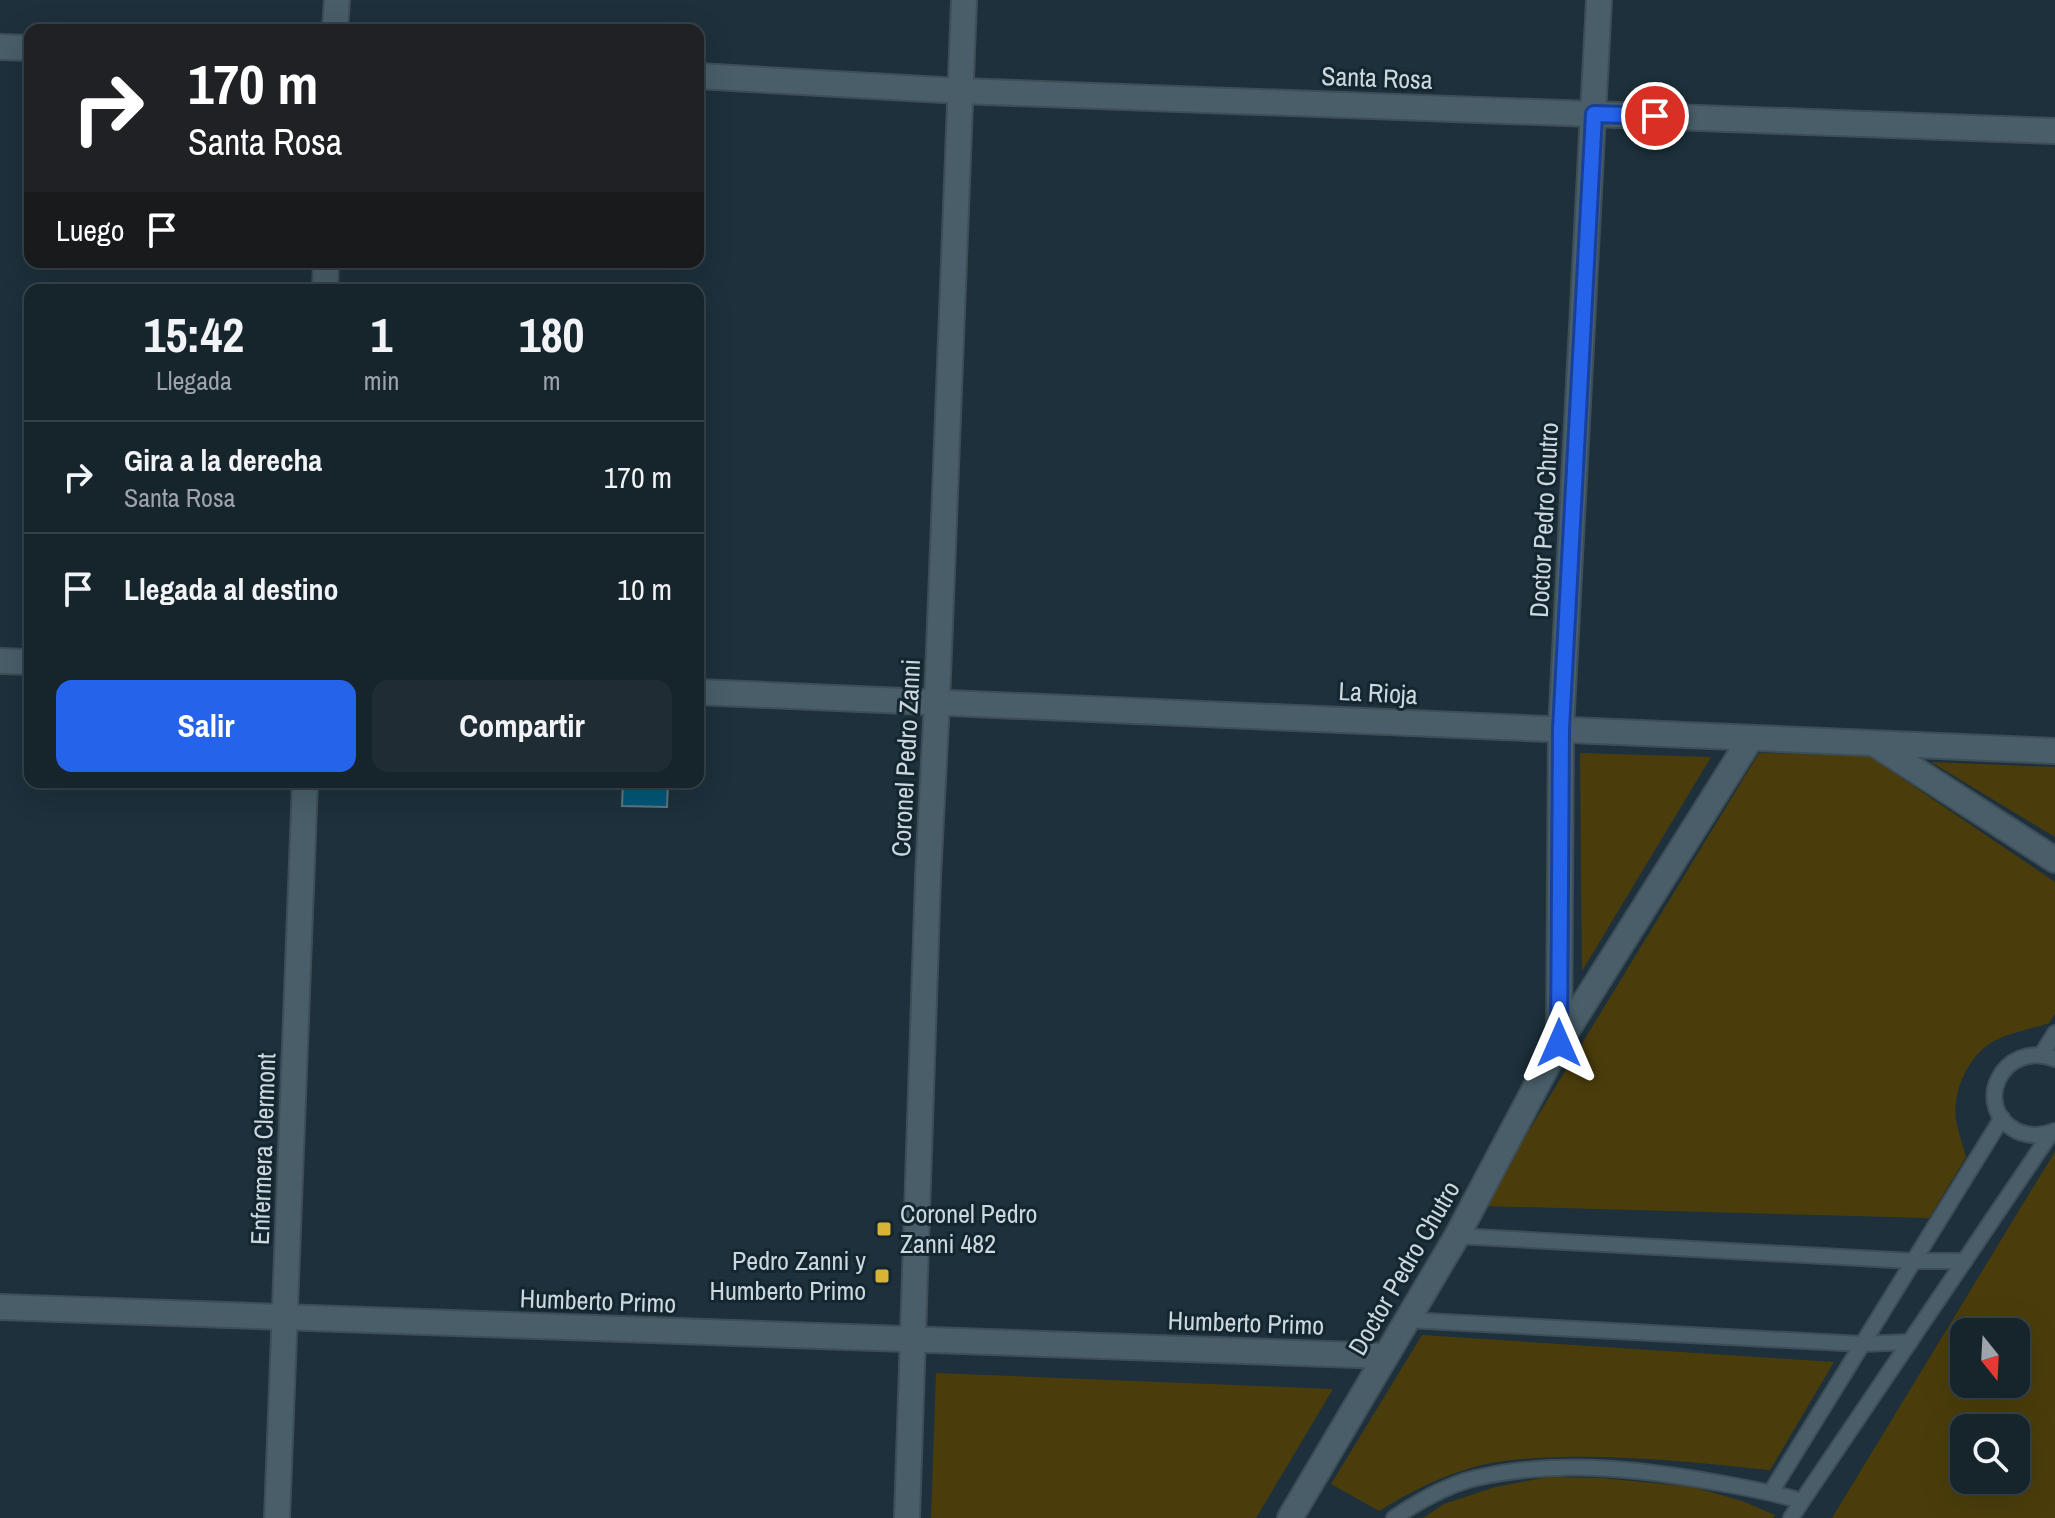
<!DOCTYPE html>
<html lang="es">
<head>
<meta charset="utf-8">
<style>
  body { margin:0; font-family:"Archivo Narrow",sans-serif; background:#1f2c34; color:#f1f3f6; height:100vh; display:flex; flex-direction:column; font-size:30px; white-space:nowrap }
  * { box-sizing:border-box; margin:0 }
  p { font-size:26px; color:#9ea4a9 }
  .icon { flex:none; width:44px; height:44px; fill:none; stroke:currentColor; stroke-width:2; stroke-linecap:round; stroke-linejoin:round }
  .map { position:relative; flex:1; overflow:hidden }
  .panel { position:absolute; left:24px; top:284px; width:680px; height:504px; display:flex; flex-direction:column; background:#16242c; border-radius:16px; box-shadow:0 8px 32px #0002,0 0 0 2px #354148 }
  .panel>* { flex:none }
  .hud { position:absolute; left:24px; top:24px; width:680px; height:244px; border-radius:16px; box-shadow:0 8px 32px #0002,0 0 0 2px #354148; background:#202124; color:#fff; overflow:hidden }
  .needle { width:52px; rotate:162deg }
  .controls { position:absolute; left:1950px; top:1318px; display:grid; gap:16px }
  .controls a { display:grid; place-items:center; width:80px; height:80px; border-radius:16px; background:#16242c; box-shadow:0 8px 32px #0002,0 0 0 2px #354148; font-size:40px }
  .pin { position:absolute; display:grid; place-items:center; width:68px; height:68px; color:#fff; margin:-34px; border:4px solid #fff; border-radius:50%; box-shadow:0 2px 8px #0007 }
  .me { position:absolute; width:88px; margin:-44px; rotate:0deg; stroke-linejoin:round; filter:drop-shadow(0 0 6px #0008) }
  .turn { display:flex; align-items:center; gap:28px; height:168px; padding:0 32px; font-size:36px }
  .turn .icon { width:104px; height:104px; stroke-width:2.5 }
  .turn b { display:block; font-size:56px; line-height:68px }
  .then { display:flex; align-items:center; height:76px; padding:0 32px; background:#0003; gap:16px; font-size:30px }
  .eta { display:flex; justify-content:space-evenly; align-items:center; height:136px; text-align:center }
  .eta b { font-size:48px; font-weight:700; line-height:56px }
  .primary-button { display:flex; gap:16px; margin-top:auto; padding:16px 32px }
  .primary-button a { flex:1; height:92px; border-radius:16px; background:#2563eb; color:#fff; font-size:32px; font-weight:700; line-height:92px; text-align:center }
  .primary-button a+a { background:#1f2c34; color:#f1f3f6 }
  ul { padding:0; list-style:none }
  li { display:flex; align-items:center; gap:24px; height:112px; padding:0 32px; border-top:2px solid #354148 }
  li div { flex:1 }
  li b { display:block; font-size:30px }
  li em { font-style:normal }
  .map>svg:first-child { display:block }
</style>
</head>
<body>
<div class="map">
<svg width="2055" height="1518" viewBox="0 0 2055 1518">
  <rect width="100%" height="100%" fill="#1d303b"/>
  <!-- green -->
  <g fill="#4b3d0b" fill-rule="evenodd">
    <polygon points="1580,753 1711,757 1582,971"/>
    <path d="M1759,753L1869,756L2055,882V1014L2049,1023C2032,1029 2012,1032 1996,1040C1969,1053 1952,1091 1956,1120C1958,1132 1963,1145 1966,1157L1929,1218L1483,1206Z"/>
    <polygon points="1931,762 2055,767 2055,837"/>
    <path d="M2055,1152V1518H1832L2040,1176ZM2016,1332V1384H1964V1332ZM2016,1428V1480H1964V1428Z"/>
    <path d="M1422,1335L1834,1362L1770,1470C1700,1463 1630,1455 1560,1457C1535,1458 1510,1459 1486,1464C1447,1473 1413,1490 1379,1511L1331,1484Z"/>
    <polygon points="936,1373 1333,1389 1256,1518 931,1518"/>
    <polygon points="1548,1477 1602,1478 1693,1487 1742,1501 1775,1515 1773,1518 1423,1518 1444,1504 1495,1487"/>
  </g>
  <!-- building -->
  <polygon fill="#035677" stroke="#5f7480" stroke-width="2" points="623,782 668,782 667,807 622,806"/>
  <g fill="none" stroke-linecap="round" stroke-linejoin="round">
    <defs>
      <g id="lane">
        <polyline points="2042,1054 2055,1033"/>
        <path d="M2054,1131C2042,1136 2030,1137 2017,1131C1971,1108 2001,1039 2055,1059"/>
        <polyline points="1457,1236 1913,1261 1965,1261"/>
        <polyline points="1407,1320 1862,1344 1910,1342"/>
        <polyline points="1771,1492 2002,1118"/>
        <polyline points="1802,1501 2051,1133"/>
        <path d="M1394,1518C1419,1501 1446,1485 1476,1478C1562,1458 1651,1470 1736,1486C1759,1490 1780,1495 1802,1501L1791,1518"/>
      </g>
      <g id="street">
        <polyline points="335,30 337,0"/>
        <polyline points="0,47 30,48"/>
        <polyline points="698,76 960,91 2055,131"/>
        <polyline points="325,290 326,262"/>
        <polyline points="0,661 30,662"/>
        <polyline points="698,692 2055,751"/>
        <polyline points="1875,744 2055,860"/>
        <polyline points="1559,1043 1561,729 1599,0"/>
        <polyline points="0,1307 1386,1356"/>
        <polyline points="277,1518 305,782"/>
        <polyline points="1290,1518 1457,1236 1559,1043 1751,738"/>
      </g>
      <polyline id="secondary" points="907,1518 928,877 937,702 964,0"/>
    </defs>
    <!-- lane casing -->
    <use href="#lane" stroke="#3d4e57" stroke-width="18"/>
    <!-- street casing -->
    <use href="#street" stroke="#3d4e57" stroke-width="28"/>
    <!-- secondary casing -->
    <use href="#secondary" stroke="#3d4e57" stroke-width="28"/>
    <!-- lane -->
    <use href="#lane" stroke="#495e69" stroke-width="14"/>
    <!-- street -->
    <use href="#street" stroke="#495e69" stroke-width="24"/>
    <!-- secondary -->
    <use href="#secondary" stroke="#495e69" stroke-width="24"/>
  </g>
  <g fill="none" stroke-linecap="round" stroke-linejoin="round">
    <defs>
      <polyline id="route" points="1559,1043 1561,729 1594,114 1655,116"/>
    </defs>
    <!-- route casing -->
    <use href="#route" stroke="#184099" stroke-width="20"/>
    <!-- route -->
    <use href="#route" stroke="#2563eb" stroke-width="14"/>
  </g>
  <!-- markers -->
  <g fill="#d9b434" stroke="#142630" stroke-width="3">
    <rect x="876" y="1221" width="16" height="16" rx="4"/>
    <rect x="874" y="1268" width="16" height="16" rx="4"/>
  </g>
  <g text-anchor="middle" stroke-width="6" stroke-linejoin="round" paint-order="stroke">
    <!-- street labels -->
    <g font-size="26" fill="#ccd8de" stroke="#142630">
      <text transform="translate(1377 78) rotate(2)" y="9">Santa Rosa</text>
      <text transform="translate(1544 520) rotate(-87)" y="9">Doctor Pedro Chutro</text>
      <text transform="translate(1378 693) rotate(3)" y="9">La Rioja</text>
      <text transform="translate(906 758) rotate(-87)" y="9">Coronel Pedro Zanni</text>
      <text transform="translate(263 1149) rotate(-88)" y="9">Enfermera Clermont</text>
      <text transform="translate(1404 1268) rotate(-60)" y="9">Doctor Pedro Chutro</text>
      <text transform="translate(598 1301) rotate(2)" y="9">Humberto Primo</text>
      <text transform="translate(1246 1323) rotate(2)" y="9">Humberto Primo</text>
    </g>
    <!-- poi labels -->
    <g font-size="26" fill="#ccd8de" stroke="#142630" text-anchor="start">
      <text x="900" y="1223">Coronel Pedro<tspan x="900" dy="30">Zanni 482</tspan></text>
      <text x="866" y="1270" text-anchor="end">Pedro Zanni y<tspan x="866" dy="30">Humberto Primo</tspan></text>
    </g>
  </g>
</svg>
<div class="controls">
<a><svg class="needle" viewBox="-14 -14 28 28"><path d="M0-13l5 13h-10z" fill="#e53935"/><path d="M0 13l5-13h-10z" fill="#9ea4a9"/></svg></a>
<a><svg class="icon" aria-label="search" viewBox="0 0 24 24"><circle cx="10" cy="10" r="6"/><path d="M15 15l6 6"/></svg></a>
</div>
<div class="pin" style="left:1655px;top:116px;background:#d93025"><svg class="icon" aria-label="arrive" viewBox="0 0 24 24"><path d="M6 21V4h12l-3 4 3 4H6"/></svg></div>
<svg class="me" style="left:1559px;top:1043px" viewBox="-20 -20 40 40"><path d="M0-17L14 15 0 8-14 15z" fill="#2563eb" stroke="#fff" stroke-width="4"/></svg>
<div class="hud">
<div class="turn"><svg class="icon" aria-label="right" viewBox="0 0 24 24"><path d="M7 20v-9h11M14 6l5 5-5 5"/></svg><div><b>170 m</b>Santa Rosa</div></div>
<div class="then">Luego<svg class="icon" aria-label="arrive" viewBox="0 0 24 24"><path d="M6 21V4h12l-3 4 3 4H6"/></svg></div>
</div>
<section class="panel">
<div class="eta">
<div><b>15:42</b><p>Llegada</p></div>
<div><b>1</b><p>min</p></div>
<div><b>180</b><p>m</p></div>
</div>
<ul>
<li><svg class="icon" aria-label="right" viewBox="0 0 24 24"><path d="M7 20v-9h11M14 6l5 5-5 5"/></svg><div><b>Gira a la derecha</b><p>Santa Rosa</p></div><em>170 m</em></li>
<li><svg class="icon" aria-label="arrive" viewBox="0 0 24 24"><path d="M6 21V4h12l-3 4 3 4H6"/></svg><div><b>Llegada al destino</b></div><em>10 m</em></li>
</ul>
<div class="primary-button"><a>Salir</a><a>Compartir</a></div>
</section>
</div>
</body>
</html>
